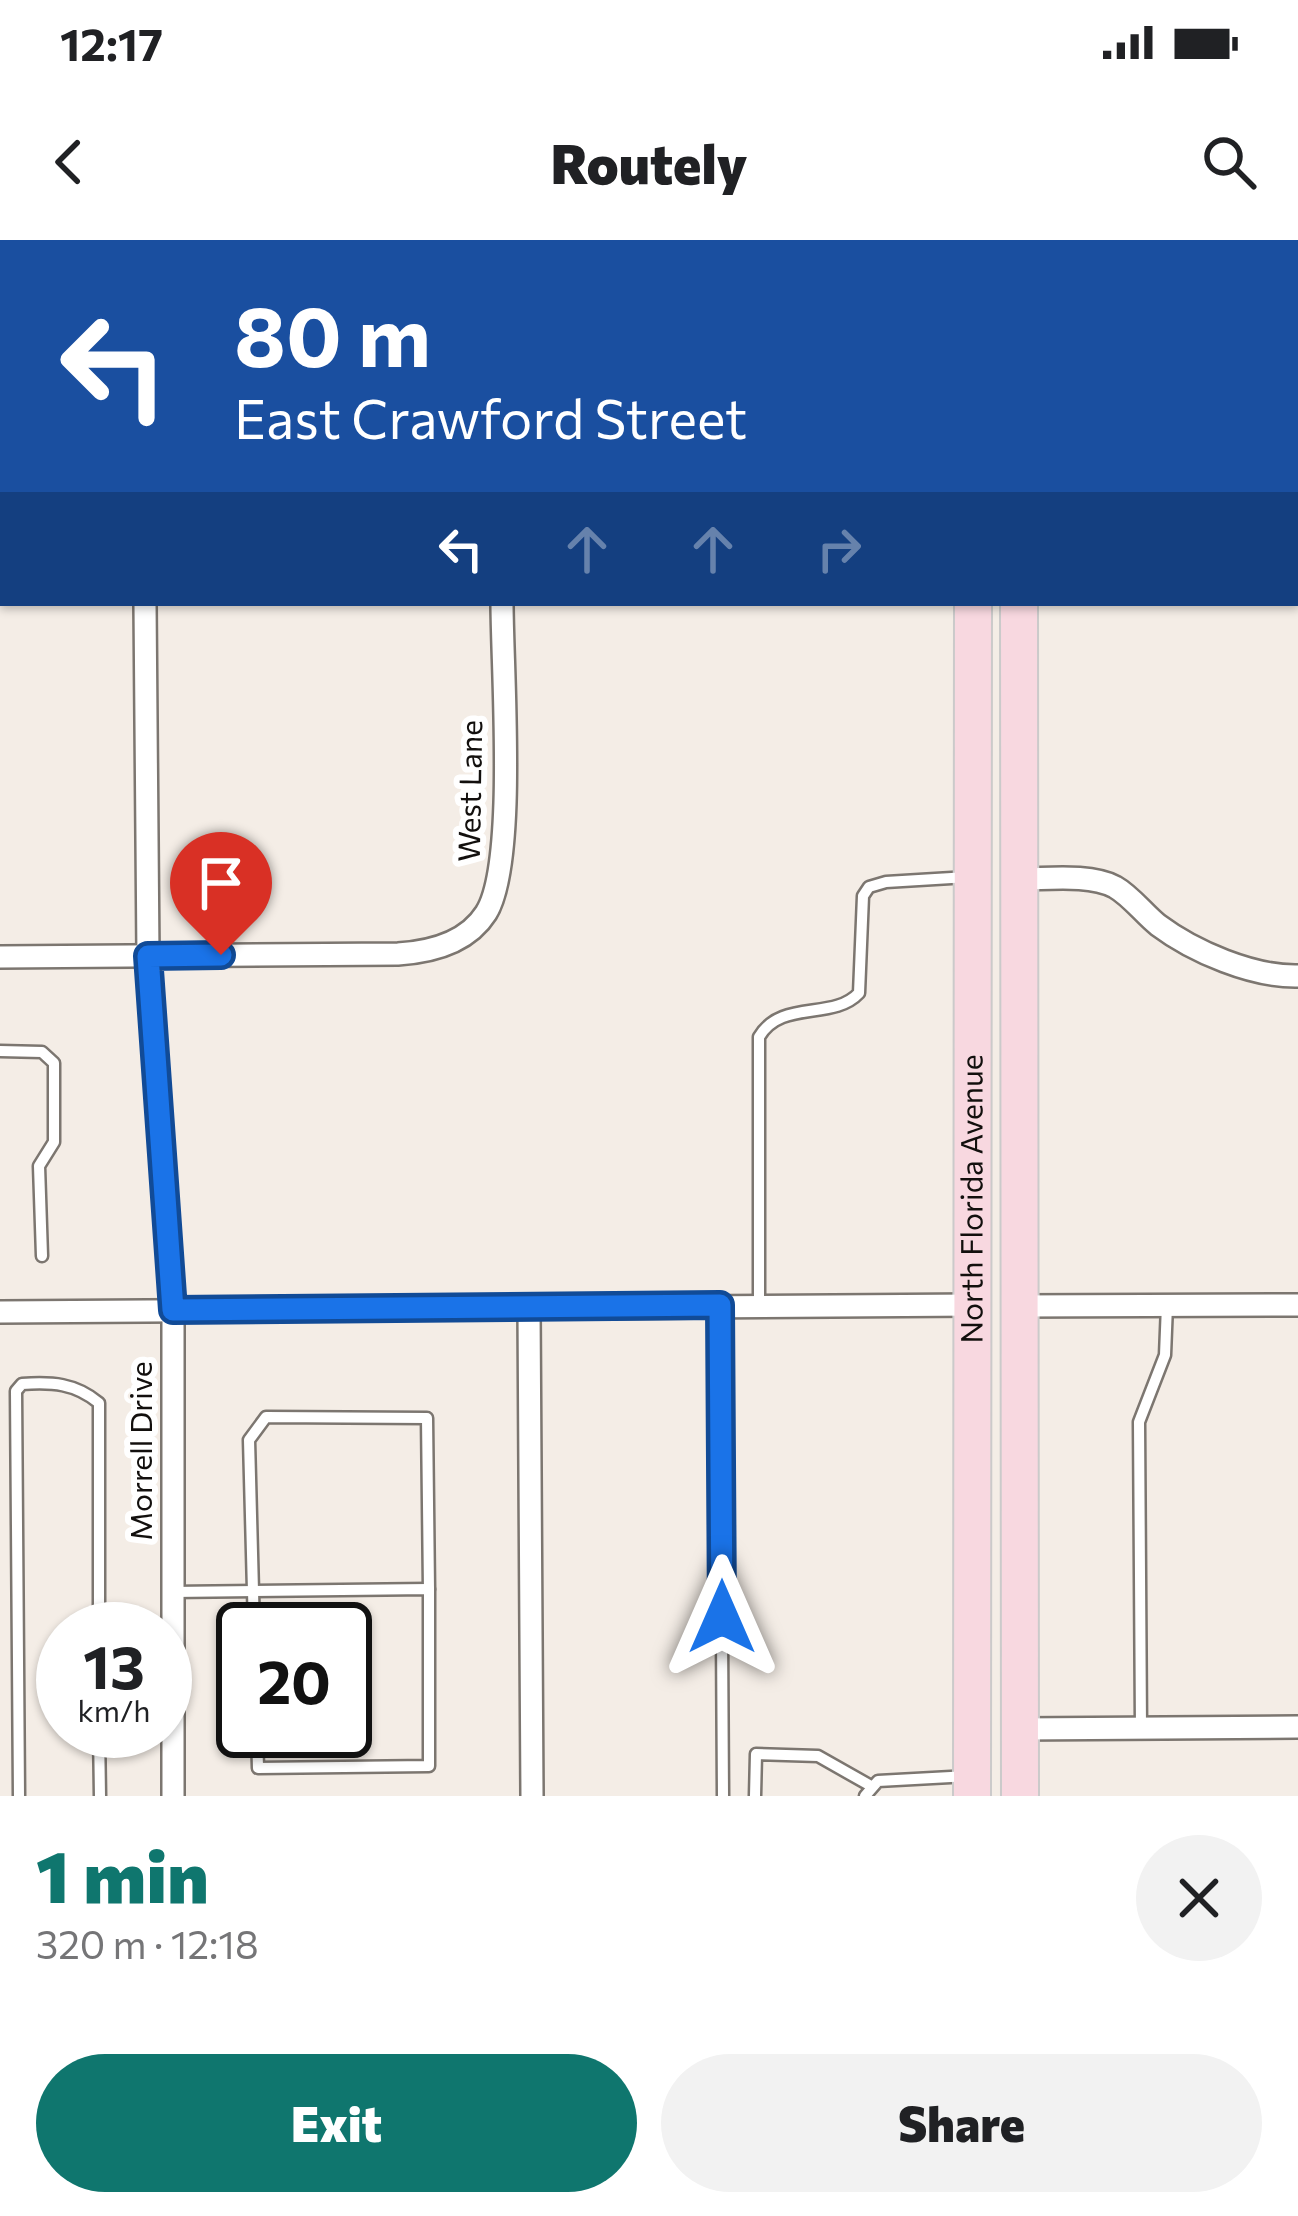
<!DOCTYPE html>
<html lang="en">
<head>
<meta charset="utf-8">
<style>
  body { margin:0; font-family:Commissioner,sans-serif; background:#f2f2f2; color:#202124; height:100vh; display:flex; flex-direction:column; font-size:45px; white-space:nowrap }
  * { box-sizing:border-box; margin:0 }
  p { font-size:39px; color:#757577 }
  .icon { flex:none; width:66px; height:66px; fill:none; stroke:currentColor; stroke-width:2; stroke-linecap:round; stroke-linejoin:round }
  .map { position:relative; height:1556px; overflow:hidden }
  .sheet { display:flex; flex-direction:column; background:#fff; flex:1 }
  .sheet>* { flex:none }
  .top-card { position:absolute; left:0px; top:0px; width:1299px; height:366px; box-shadow:0 3px 9px #0004; background:#1a4fa0; color:#fff; overflow:hidden }
  .speed { position:absolute; left:36px; top:1362px; display:flex; gap:24px; font-size:60px; font-weight:700; text-align:center }
  .speed>* { display:grid; place-content:center; width:156px; height:156px; border-radius:50%; background:#fff; box-shadow:0 3px 9px #0004; line-height:1 }
  .speed small { font-size:30px; font-weight:400 }
  .speed .limit { border:6px solid #111; border-radius:18px; background:#fff; color:#111 }
  .pin { position:absolute; display:grid; place-items:center; width:102px; height:102px; color:#fff; margin:-123px -51px; border-radius:50% 50% 50% 0; rotate:-45deg; box-shadow:0 0 12px #0007 }
  .pin .icon { rotate:45deg }
  .me { position:absolute; width:132px; margin:-66px; rotate:0deg; stroke-linejoin:round; filter:drop-shadow(0 0 9px #0008) }
  .turn { display:flex; align-items:center; gap:42px; height:252px; padding:0 36px; font-size:54px }
  .turn .icon { width:156px; height:156px; stroke-width:2.5 }
  .turn b { display:block; font-size:84px; line-height:102px }
  .lanes { display:flex; align-items:center; height:114px; padding:0 36px; background:#0003; justify-content:center; gap:60px; direction:ltr }
  .lanes .off { opacity:.35 }
  .round { display:grid; place-items:center; flex:none; width:126px; height:126px; border-radius:63px; background:#f2f2f2 }
  .overview { display:flex; align-items:center; justify-content:space-between; height:204px; padding:0 36px }
  h1 { font-size:72px; font-weight:800; line-height:90px; color:#0f766e }
  .cta { display:flex; gap:24px; margin-top:auto; padding:24px 36px }
  .cta a { flex:1; height:138px; border-radius:72px; background:#0f766e; color:#fff; font-size:48px; font-weight:800; line-height:138px; text-align:center }
  .cta a+a { background:#f2f2f2; color:#202124 }
  .status { display:flex; justify-content:space-between; align-items:center; height:84px; padding:0 60px; background:#fff; direction:ltr }
  .status svg { height:33px; fill:currentColor }
  header { display:flex; justify-content:space-between; align-items:center; height:156px; padding:0 36px; background:#fff; font-size:54px; font-weight:800 }
  .map>svg:first-child { display:block }
</style>
</head>
<body>
<div class="status"><b>12:17</b><svg viewBox="0 0 49 12"><path d="M0 12V9h3v3zM5 12V6h3v6zM10 12V3h3v9zM15 12V0h3v12zM26 1h20v11H26zM47 4h2v5h-2z"/></svg></div>
<header><svg class="icon" aria-label="back" viewBox="0 0 24 24"><path d="M15 5l-7 7 7 7"/></svg>Routely<svg class="icon" aria-label="search" viewBox="0 0 24 24"><circle cx="10" cy="10" r="6"/><path d="M15 15l6 6"/></svg></header>
<div class="map">
<svg width="1298" height="1556" viewBox="0 0 1298 1556">
  <rect width="100%" height="100%" fill="#f4ede6"/>
  <g fill="none" stroke-linecap="round" stroke-linejoin="round">
    <defs>
      <g id="service">
        <polyline points="1167,0 1167,3"/>
        <polyline points="0,811 42,812 54,823 54,902 39,926 42,1016"/>
        <path d="M759,1065V797C781,759 833,781 859,753L863,656L869,647L886,642L968,637"/>
        <polyline points="720,1068 723,1556"/>
        <polyline points="172,1352 429,1349 429,1526 258,1528 257,1491"/>
        <polyline points="254,1389 249,1200 266,1177 427,1178 429,1349"/>
        <polyline points="1141,1488 1139,1182 1165,1115 1167,1065"/>
        <polyline points="99,1491 100,1556"/>
        <path d="M19,1556L16,1151L22,1144C52,1142 75,1143 99,1163V1389"/>
        <polyline points="755,1556 756,1514 818,1516 871,1546"/>
        <polyline points="865,1556 878,1541 969,1536"/>
      </g>
      <g id="minor">
        <polyline points="141,0 141,3"/>
        <polyline points="500,0 500,3"/>
        <polyline points="1296,215 1298,215"/>
        <polyline points="145,363 148,716 173,1070 173,1556"/>
        <path d="M1022,639C1049,639 1090,634 1115,647C1131,656 1144,674 1158,685C1194,712 1253,737 1298,736"/>
        <path d="M0,717L398,714C430,712 467,703 486,673C517,624 502,430 502,363"/>
        <polyline points="1019,1066 1298,1065"/>
        <polyline points="529,1068 532,1556"/>
        <polyline points="0,1072 975,1065"/>
        <polyline points="1019,1489 1298,1487"/>
      </g>
      <g id="primary">
        <polyline points="973,3 973,0"/>
        <polyline points="1018,3 1018,0"/>
        <polyline points="1019,363 1020,1556"/>
        <path id="s1" d="M972,1556L973,363"/>
      </g>
    </defs>
    <!-- service casing -->
    <use href="#service" stroke="#7c7670" stroke-width="15"/>
    <!-- minor casing -->
    <use href="#minor" stroke="#7c7670" stroke-width="26"/>
    <!-- primary casing -->
    <use href="#primary" stroke="#cbcaca" stroke-width="40"/>
    <!-- service -->
    <use href="#service" stroke="#fff" stroke-width="10"/>
    <!-- minor -->
    <use href="#minor" stroke="#fff" stroke-width="21"/>
    <!-- primary -->
    <use href="#primary" stroke="#f8d8e0" stroke-width="36"/>
  </g>
  <g fill="none" stroke-linecap="round" stroke-linejoin="round">
    <defs>
      <polyline id="route" points="221,715 148,716 173,1070 720,1065 722,1377"/>
    </defs>
    <!-- route casing -->
    <use href="#route" stroke="#114b97" stroke-width="30"/>
    <!-- route -->
    <use href="#route" stroke="#1a73e8" stroke-width="21"/>
  </g>
  <g text-anchor="middle" stroke-width="12" stroke-linejoin="round" paint-order="stroke">
    <!-- street labels -->
    <g font-size="30" fill="#120f0d" stroke="#fff">
      <text transform="translate(471 551) rotate(-89)" y="10">West Lane</text>
      <text dy="10" stroke="none"><textPath href="#s1" startOffset="597">North Florida Avenue</textPath></text>
      <text transform="translate(142 1211) rotate(-90)" y="10">Morrell Drive</text>
    </g>
  </g>
</svg>
<div class="speed"><div>13<small>km/h</small></div><div class="limit">20</div></div>
<div class="pin" style="left:221px;top:715px;background:#d93025"><svg class="icon" aria-label="arrive" viewBox="0 0 24 24"><path d="M6 21V4h12l-3 4 3 4H6"/></svg></div>
<svg class="me" style="left:722px;top:1377px" viewBox="-20 -20 40 40"><path d="M0-17L14 15 0 8-14 15z" fill="#1a73e8" stroke="#fff" stroke-width="4"/></svg>
<div class="top-card">
<div class="turn"><svg class="icon" aria-label="left" viewBox="0 0 24 24"><path d="M17 20v-9H6M10 6l-5 5 5 5"/></svg><div><b>80 m</b>East Crawford Street</div></div>
<div class="lanes"><svg class="icon" aria-label="left" viewBox="0 0 24 24"><path d="M17 20v-9H6M10 6l-5 5 5 5"/></svg><svg class="icon off" aria-label="ahead" viewBox="0 0 24 24"><path d="M12 20V5M6 11l6-6 6 6"/></svg><svg class="icon off" aria-label="ahead" viewBox="0 0 24 24"><path d="M12 20V5M6 11l6-6 6 6"/></svg><svg class="icon off" aria-label="right" viewBox="0 0 24 24"><path d="M7 20v-9h11M14 6l5 5-5 5"/></svg></div>
</div>
</div>
<section class="sheet">
<div class="overview"><div><h1>1 min</h1><p>320 m · 12:18</p></div><a class="round"><svg class="icon" aria-label="close" viewBox="0 0 24 24"><path d="M6 6l12 12M18 6L6 18"/></svg></a></div>
<div class="cta"><a>Exit</a><a>Share</a></div>
</section>
</body>
</html>
